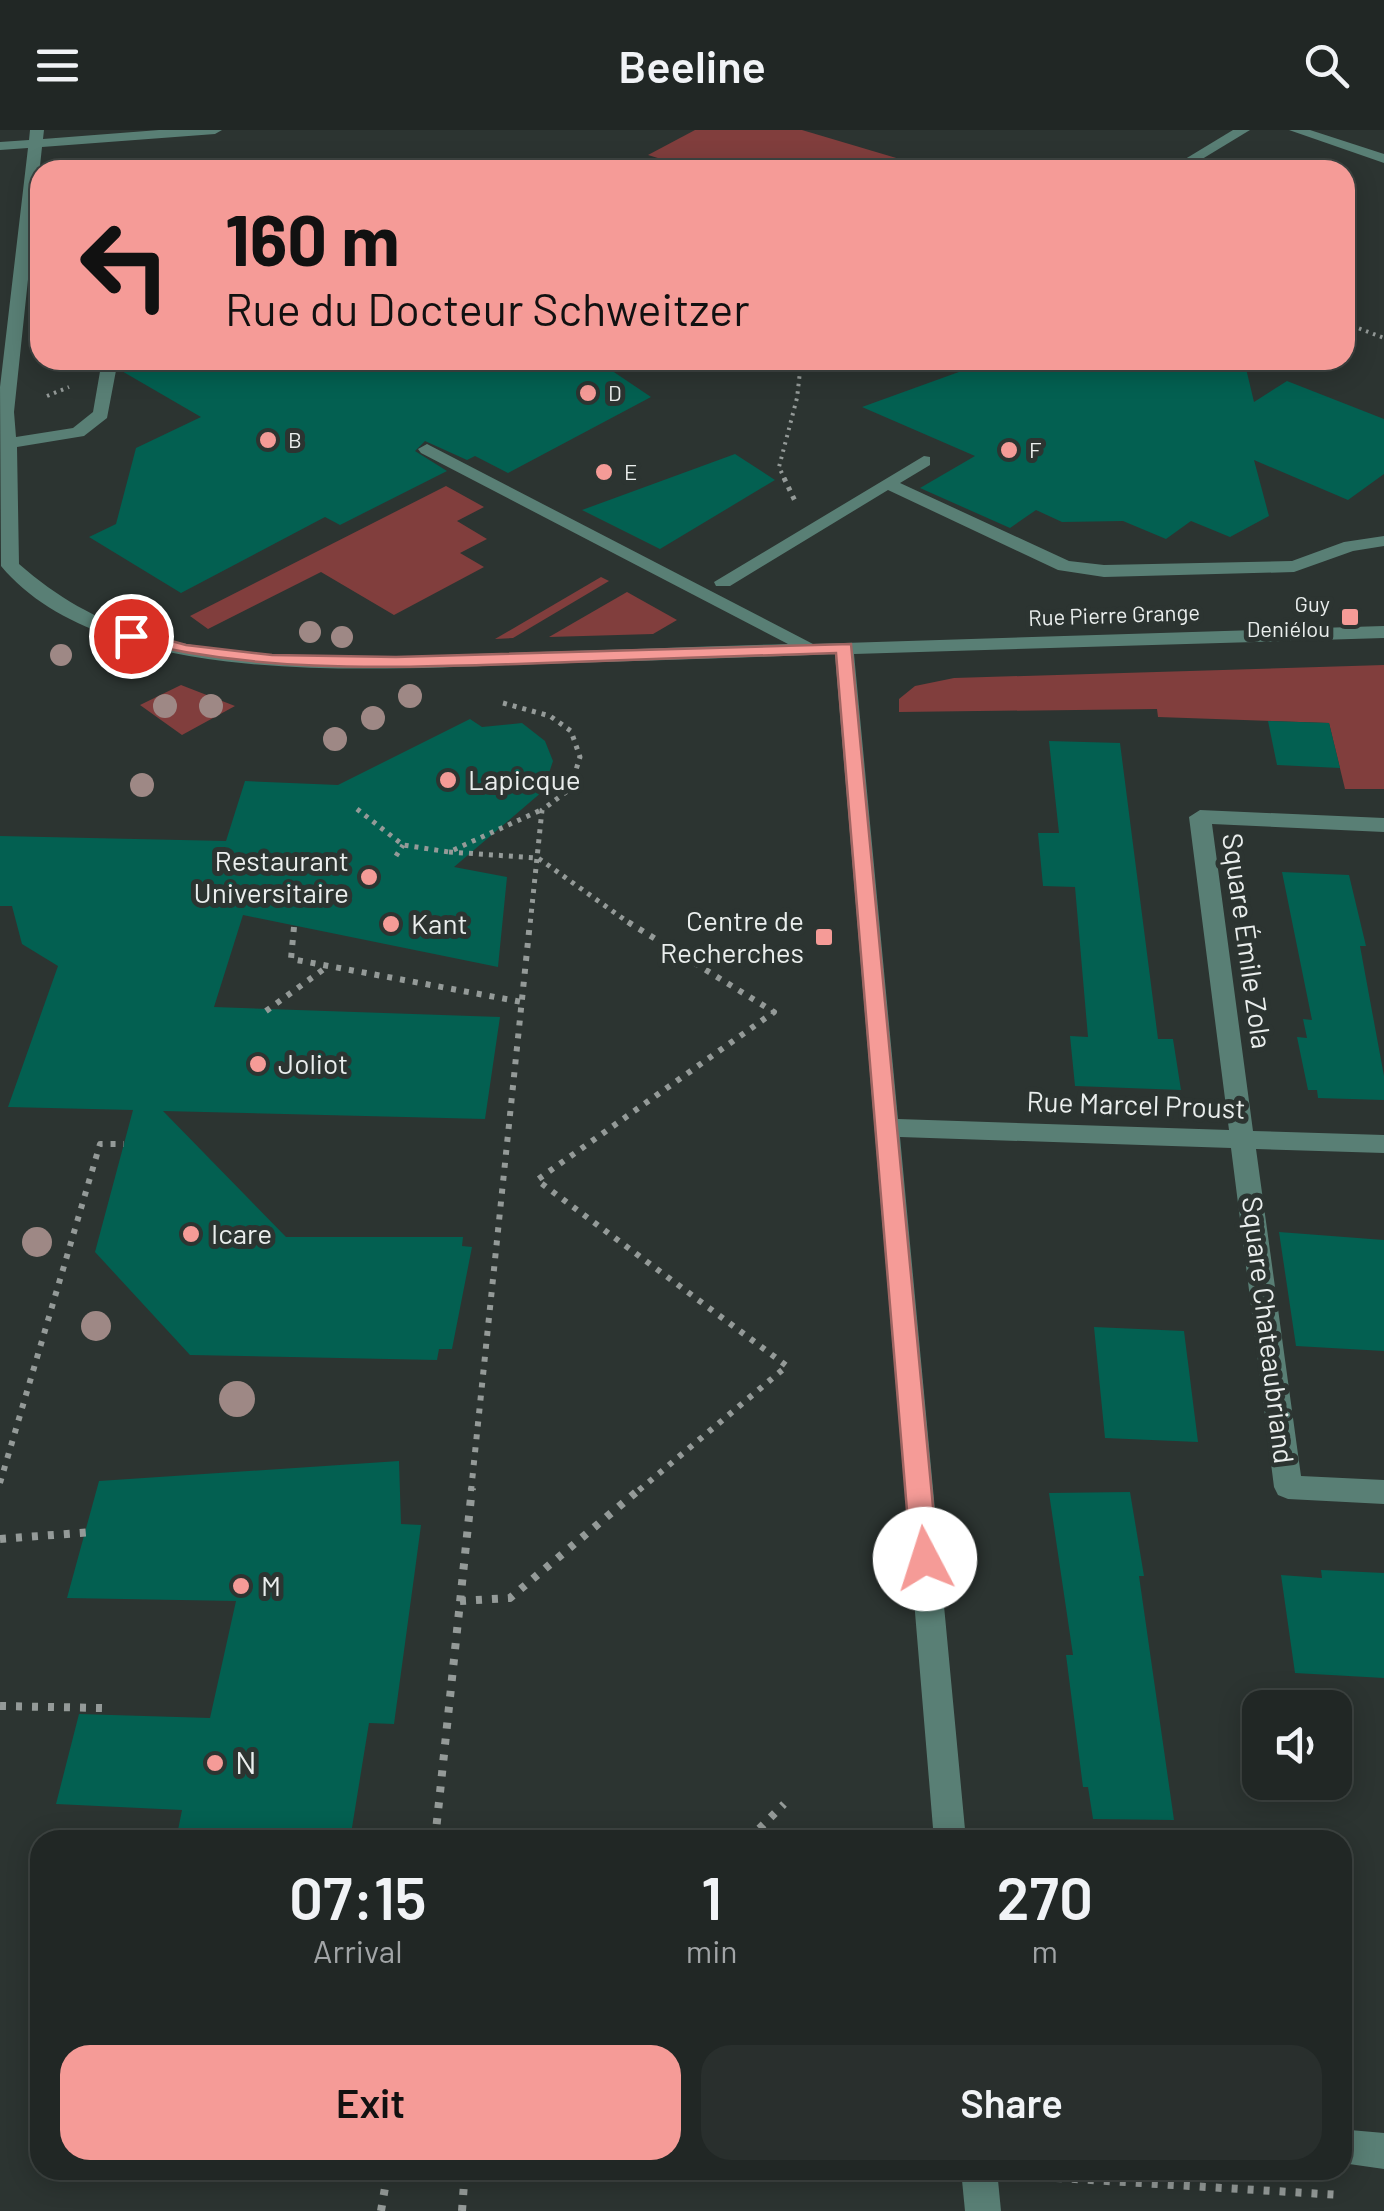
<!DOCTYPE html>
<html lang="en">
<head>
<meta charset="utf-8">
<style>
  body { margin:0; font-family:Barlow,sans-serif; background:#292f2d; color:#f1f3f6; height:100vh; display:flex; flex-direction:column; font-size:38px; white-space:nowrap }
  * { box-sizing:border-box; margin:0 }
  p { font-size:32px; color:#a2a5a7 }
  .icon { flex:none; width:55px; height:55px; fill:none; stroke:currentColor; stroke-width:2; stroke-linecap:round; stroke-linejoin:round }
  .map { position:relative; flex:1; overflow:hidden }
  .sheet { position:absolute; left:30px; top:1700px; width:1322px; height:350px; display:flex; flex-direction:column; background:#212725; border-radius:30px; box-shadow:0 5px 25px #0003,0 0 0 2px #3e4442 }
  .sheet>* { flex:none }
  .guide { position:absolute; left:30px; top:30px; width:1325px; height:210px; border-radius:30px; box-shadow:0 5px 25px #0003,0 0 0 2px #3e4442; background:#f59b97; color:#111; overflow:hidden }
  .fabs { position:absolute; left:1242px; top:1560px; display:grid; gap:20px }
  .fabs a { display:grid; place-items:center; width:110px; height:110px; border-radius:20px; background:#212725; box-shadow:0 5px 25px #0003,0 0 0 2px #3e4442; font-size:50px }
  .pin { position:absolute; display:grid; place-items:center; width:85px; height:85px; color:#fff; margin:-42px; border:5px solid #fff; border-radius:50%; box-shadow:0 2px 10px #0007 }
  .me { position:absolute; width:110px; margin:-55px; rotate:355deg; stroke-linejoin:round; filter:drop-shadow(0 0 8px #0008) }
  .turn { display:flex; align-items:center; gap:35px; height:210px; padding:0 30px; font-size:45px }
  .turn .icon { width:130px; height:130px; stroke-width:2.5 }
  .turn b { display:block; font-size:70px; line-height:85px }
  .eta { display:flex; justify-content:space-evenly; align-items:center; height:170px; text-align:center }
  .eta b { font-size:60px; font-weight:600; line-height:70px }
  .cta { display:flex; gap:20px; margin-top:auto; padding:20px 30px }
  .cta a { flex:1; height:115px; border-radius:30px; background:#f59b97; color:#111; font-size:40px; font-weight:600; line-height:115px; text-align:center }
  .cta a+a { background:#292f2d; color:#f1f3f6 }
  header { display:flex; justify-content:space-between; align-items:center; height:130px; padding:0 30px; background:#212725; font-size:45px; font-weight:600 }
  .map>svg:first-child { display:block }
</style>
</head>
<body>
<header><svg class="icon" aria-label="menu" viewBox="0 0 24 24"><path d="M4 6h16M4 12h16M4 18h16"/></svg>Beeline<svg class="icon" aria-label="search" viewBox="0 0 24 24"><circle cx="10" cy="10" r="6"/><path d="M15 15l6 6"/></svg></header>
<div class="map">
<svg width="1384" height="2081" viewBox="0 0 1384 2081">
  <rect width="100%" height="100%" fill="#2c3431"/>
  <!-- green -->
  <g fill="#813e3d">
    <polygon points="695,0 802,0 903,30 886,40 697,40 648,25"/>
    <polygon points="446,356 484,377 457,391 487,409 460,423 484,437 394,485 321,442 208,499 190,486"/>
    <polygon points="601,447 609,451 513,508 495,509"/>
    <polygon points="627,462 677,490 653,504 549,507"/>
    <polygon points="1384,535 1384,659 1345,659 1329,593 1158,587 1157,579 899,582 899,569 915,556 954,548"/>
    <polygon points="181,555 235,576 182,605 140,575"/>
  </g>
  <!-- building -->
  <g fill="#036051">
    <polygon points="122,230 596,230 651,267 508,343 475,326 467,330 425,311 415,321 447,341 340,395 325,387 181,463 89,407 116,394 136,318 201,287 120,240"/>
    <polygon points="992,230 1244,230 1254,272 1287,251 1384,289 1384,344 1348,370 1254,330 1269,386 1230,407 1191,391 1166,409 1123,391 1062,392 1036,380 1010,398 920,358 975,326 862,277"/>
    <polygon points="735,324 775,350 660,419 582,380"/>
    <polygon points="470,589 482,597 522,593 545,611 553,631 543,661 454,737 507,747 498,837 243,785 214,877 500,887 485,989 163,981 286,1107 463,1107 462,1116 472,1117 452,1219 439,1219 437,1230 190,1225 95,1122 133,980 8,977 58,836 22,814 12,776 0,776 0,706 226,711 245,651 338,655"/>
    <polygon points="1268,591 1329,593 1340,638 1277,635"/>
    <polygon points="1049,611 1120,613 1158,909 1173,909 1181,960 1075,956 1070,906 1088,907 1075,757 1043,756 1038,703 1059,703"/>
    <polygon points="1282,742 1349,745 1366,816 1360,816 1384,946 1384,970 1318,968 1317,960 1308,960 1297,907 1307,908 1303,889 1312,890"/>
    <polygon points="1279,1102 1384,1110 1384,1221 1296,1216"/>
    <polygon points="1094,1197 1184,1201 1198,1312 1105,1308"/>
    <polygon points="399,1331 401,1394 421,1395 415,1440 394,1594 369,1593 350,1710 176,1710 182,1680 56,1674 79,1584 210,1588 236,1471 67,1468 99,1351"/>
    <polygon points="1130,1362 1144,1446 1139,1446 1174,1690 1093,1689 1088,1657 1083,1657 1066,1525 1073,1525 1049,1363"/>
    <polygon points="1321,1440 1384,1443 1384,1548 1295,1543 1281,1445 1322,1448"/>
  </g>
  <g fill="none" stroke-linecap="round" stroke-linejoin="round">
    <!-- path-far3 -->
    <g stroke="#949a98" stroke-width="4" stroke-dasharray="2.5 5" stroke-linecap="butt">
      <polyline points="1345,193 1384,208"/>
      <polyline points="47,266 69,257"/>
      <polyline points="785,350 779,337 797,268 801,233"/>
    </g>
    <!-- path-far2 -->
    <g stroke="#949a98" stroke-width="5" stroke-dasharray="4 6" stroke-linecap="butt">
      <polyline points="784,348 795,371"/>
      <polyline points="503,573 550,586 571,601 580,627 570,659 542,680 530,795"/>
      <polyline points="357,679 403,715 449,722 541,680"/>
      <polyline points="449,722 538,728 632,795"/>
      <polyline points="396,726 403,715"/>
    </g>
    <!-- path-far1 -->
    <g stroke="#949a98" stroke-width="6" stroke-dasharray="5 8" stroke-linecap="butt">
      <polyline points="628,792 774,882 537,1050 787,1236 638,1361"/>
      <polyline points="294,797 291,829 522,872"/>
      <polyline points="266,881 328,836"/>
      <polyline points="0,1353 100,1014 124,1014"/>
      <polyline points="471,1361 530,792"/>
    </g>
    <!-- path -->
    <g stroke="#949a98" stroke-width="8" stroke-dasharray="6 10" stroke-linecap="butt">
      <polyline points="0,1409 92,1402"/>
      <polyline points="460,1471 510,1468 641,1358"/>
      <polyline points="0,1576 102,1578 101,1585"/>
      <polyline points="435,1710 472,1358"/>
      <polyline points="748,1710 784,1674"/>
      <polyline points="1024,2046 1340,2065"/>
      <polyline points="381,2081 388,2040"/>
      <polyline points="462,2081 465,2040"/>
    </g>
    <!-- minor -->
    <g fill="#597f75" fill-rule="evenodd">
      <path d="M30,0H44L43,9L159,0H222L215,4L42,17L14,282L16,307L73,298L93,282L102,230H118L107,288L84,306L17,317L19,434C57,467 96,490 144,504C250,534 368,527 477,524C580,521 684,517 788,514L421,323L418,319L427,314L813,514L1384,496V508L854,524L898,989L1229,1000L1189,687L1200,680L1384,688V702L1212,694L1253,1001L1384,1005V1023L1256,1019L1301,1346L1384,1350V1374L1288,1369L1278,1365L1274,1357L1231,1018L900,1007L966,1710H934L835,524C736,528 637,531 538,534C388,538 107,563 1,436L0,257L28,18L0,20V12L29,10Z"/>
      <polygon points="1233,0 1250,0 1184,40 1167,40"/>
      <polygon points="1289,0 1310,0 1384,24 1384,33"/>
      <polygon points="924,326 930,327 930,335 900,353 1069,431 1104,435 1292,431 1344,412 1384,406 1384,416 1353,421 1294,442 1104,447 1058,440 888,360 730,456 716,456 714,452"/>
      <polygon points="1350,2000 1384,2003 1384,2039 1342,2033 1342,2003"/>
      <polygon points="961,2040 997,2040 1001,2081 965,2081"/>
    </g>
  </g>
  <!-- trees -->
  <g fill="#9e8885">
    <circle cx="310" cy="502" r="11"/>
    <circle cx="342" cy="507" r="11"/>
    <circle cx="61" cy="525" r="11"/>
    <circle cx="410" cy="566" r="12"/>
    <circle cx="165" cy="576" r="12"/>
    <circle cx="211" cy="576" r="12"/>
    <circle cx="373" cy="588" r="12"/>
    <circle cx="335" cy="609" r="12"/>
    <circle cx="142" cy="655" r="12"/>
    <circle cx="37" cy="1112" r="15"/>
    <circle cx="96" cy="1196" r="15"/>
    <circle cx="237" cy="1269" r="18"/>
  </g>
  <!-- route -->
  <path fill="#f59b97" stroke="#9f6562" stroke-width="2.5" d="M131,500L186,515L272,525L396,527L851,514L938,1429L934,1437L925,1441L915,1437L911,1429L836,523C730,526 623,530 517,534C384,538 254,543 125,509L122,506Z"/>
  <!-- markers -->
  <g fill="#f59b97" stroke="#2c3431" stroke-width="4">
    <circle cx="588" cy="263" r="10"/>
    <circle cx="268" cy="310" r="10"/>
    <circle cx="1009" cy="320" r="10"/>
    <circle cx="604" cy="342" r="10"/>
    <rect x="1340" y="477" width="20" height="20" rx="5"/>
    <circle cx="448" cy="650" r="10"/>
    <circle cx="369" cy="747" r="10"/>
    <circle cx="391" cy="794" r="10"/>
    <rect x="814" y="797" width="20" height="20" rx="5"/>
    <circle cx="258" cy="934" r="10"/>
    <circle cx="191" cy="1104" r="10"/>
    <circle cx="241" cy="1456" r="10"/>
    <circle cx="215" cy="1633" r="10"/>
  </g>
  <g text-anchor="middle" stroke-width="10" stroke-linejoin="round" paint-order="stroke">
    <!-- far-poi labels -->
    <g font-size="22" fill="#eaeeed" stroke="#2c3431" text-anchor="start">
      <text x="608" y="271">D</text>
      <text x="288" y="318">B</text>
      <text x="1029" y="328">F</text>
      <text x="624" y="350">E</text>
      <text x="1330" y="482" text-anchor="end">Guy<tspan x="1330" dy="25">Deniélou</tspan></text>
    </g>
    <!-- far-street labels -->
    <g font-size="22" fill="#eaeeed" stroke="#2c3431">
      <text transform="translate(1114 485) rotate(-2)" y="8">Rue Pierre Grange</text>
    </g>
    <!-- poi labels -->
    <g font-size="28" fill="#eaeeed" stroke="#2c3431" text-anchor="start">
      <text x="468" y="660">Lapicque</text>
      <text x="349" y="741" text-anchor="end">Restaurant<tspan x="349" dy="32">Universitaire</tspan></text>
      <text x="804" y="801" text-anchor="end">Centre de<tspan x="804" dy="32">Recherches</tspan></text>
      <text x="411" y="804">Kant</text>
      <text x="278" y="944">Joliot</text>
      <text x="211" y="1114">Icare</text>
      <text x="261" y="1466">M</text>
    </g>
    <!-- street labels -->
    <g font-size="28" fill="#eaeeed" stroke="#2c3431">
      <text transform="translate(1247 811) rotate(82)" y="10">Square Émile Zola</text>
      <text transform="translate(1136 975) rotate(2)" y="10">Rue Marcel Proust</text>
      <text transform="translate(1268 1200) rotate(83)" y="10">Square Chateaubriand</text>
    </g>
    <!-- near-poi labels -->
    <g font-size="32" fill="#eaeeed" stroke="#2c3431" text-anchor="start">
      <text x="235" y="1644">N</text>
    </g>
  </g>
</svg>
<div class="fabs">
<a><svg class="icon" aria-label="sound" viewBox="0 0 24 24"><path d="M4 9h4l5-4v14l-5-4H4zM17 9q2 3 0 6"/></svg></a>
</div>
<div class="pin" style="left:131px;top:506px;background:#d93025"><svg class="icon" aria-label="arrive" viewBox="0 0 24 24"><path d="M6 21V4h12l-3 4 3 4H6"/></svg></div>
<svg class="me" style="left:925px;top:1429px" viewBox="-20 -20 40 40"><circle r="19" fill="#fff"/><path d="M0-13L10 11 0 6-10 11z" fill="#f59b97"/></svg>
<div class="guide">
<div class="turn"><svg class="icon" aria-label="left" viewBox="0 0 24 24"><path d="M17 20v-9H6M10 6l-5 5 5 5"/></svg><div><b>160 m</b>Rue du Docteur Schweitzer</div></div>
</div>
<section class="sheet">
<div class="eta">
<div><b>07:15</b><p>Arrival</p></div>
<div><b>1</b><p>min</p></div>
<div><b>270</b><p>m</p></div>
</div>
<div class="cta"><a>Exit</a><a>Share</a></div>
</section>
</div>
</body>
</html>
